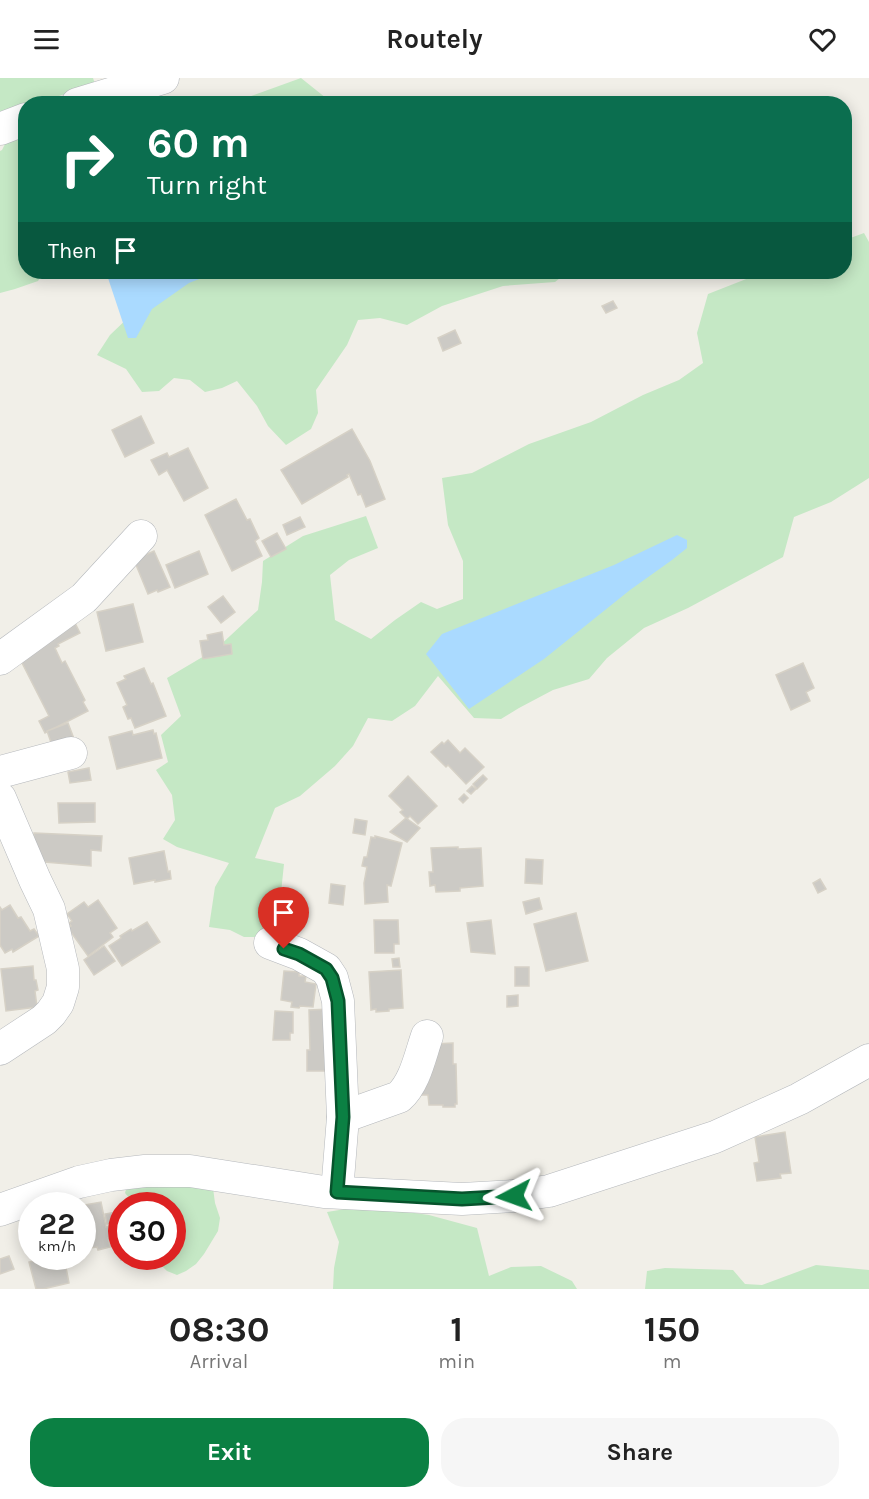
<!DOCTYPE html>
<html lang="en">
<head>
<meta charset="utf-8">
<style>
  body { margin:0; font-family:Karla,sans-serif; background:#f6f6f6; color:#222; height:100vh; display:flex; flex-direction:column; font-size:22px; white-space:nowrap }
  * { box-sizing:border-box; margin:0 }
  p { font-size:20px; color:#767676 }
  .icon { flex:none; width:33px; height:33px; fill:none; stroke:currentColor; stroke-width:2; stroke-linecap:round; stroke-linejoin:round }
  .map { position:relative; height:1211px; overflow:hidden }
  .drawer { display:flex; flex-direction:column; background:#fff; flex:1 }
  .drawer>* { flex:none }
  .guide { position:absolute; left:18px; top:18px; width:834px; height:183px; border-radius:24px; box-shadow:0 3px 15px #0003; background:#0b6e4f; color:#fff; overflow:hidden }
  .speed { position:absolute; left:18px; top:1114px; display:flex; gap:12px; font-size:30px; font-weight:700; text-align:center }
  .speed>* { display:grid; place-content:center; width:78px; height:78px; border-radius:50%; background:#fff; box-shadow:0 3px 15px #0003; line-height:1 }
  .speed small { font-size:15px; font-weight:400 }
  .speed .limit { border:9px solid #d22; background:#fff; color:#111 }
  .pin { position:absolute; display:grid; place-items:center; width:51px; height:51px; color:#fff; margin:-62px -26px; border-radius:50% 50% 50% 0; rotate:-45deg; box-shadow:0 0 6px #0007 }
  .pin .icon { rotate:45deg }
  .me { position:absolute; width:66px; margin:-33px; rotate:266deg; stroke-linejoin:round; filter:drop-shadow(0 0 4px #0008) }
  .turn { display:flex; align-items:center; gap:21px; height:126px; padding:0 30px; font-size:27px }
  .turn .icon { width:78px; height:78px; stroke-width:2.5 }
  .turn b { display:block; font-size:42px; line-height:51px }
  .then { display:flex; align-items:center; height:57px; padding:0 30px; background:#0003; gap:12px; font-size:22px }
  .eta { display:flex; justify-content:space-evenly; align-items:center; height:102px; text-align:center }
  .eta b { font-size:36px; font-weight:700; line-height:42px }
  .button { display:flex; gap:12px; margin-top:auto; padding:12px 30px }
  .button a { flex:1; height:69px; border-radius:24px; background:#0b8043; color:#fff; font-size:24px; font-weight:700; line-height:69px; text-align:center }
  .button a+a { background:#f6f6f6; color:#222 }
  header { display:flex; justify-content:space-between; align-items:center; height:78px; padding:0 30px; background:#fff; font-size:27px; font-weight:700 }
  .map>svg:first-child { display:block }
</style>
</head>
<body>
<header><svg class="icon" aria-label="menu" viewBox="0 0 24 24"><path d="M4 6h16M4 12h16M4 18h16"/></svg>Routely<svg class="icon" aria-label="heart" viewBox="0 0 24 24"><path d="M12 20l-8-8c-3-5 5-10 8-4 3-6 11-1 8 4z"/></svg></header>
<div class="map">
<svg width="869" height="1211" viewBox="0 0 869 1211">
  <rect width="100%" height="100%" fill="#f1efe8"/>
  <!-- green -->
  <g fill="#c5e8c5">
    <polygon points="0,0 93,0 95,6 38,25 26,26 25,30 0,40"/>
    <polygon points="301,0 326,20 329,25 232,25"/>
    <polygon points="25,47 26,194 44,194 38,203 15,211 0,215 0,73 2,72 12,52"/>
    <polygon points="864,155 869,164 869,400 831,424 794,439 783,479 688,530 644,550 607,580 589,601 553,612 519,630 501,641 474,640 438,598 415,628 392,643 368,640 353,668 335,688 300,718 275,730 255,780 284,786 280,824 267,859 244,859 230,852 209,849 215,809 229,785 177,769 163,761 175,742 172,717 156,692 168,684 161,657 181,638 167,600 216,571 258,532 262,504 263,483 303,458 366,438 378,470 349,482 330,497 335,542 371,561 395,542 421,524 437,531 463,521 463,483 448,447 442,400 472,395 529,366 591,344 643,317 679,302 703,285 697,255 708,216 764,194 844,194 845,162"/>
    <polygon points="187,194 564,194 564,197 555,204 503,208 442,228 407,247 380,240 358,242 347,267 316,312 318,335 311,351 286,367 268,348 257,328 237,303 222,310 205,314 190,302 174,300 159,313 142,314 126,291 97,277 110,257 133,235"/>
    <polygon points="128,1104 213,1110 215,1125 220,1140 218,1153 204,1176 196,1186 186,1193 177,1197 167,1193 160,1186 147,1189 139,1182 138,1179 172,1179 172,1128 136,1128 125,1115"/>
    <polygon points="364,1128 429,1137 477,1150 489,1198 511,1189 541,1188 572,1203 577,1211 333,1211 334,1190 339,1164 327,1134"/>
    <polygon points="816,1187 869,1192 869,1211 645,1211 647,1193 665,1190 733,1192 745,1206 762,1207"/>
  </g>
  <!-- water -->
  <g fill="#aadaff">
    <polygon points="551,18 564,22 566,25 486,25 513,20"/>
    <polygon points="106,194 217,194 189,205 152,231 136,260 128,260"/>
    <polygon points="677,457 687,462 687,470 672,482 630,512 544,581 469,631 426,576 442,556 614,487"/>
  </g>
  <!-- building -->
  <g fill="#cccac5" stroke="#d6d1c6" stroke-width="1.5">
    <polygon points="613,223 617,230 606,235 602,228"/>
    <polygon points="455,252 461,265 443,273 438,260"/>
    <polygon points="141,338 154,365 125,379 112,352"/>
    <polygon points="352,351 370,383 385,421 366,429 361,416 358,417 349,396 347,397 348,399 302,426 281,392"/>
    <polygon points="188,370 208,410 184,423 167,392 159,397 151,382 167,375 169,379"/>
    <polygon points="236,421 247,442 250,441 259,460 255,463 262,478 232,493 205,437"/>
    <polygon points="300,439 305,449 287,457 283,447"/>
    <polygon points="277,455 286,471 271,479 262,463"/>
    <polygon points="154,473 170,509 158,514 157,512 148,516 134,482"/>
    <polygon points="199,473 208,496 175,510 166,487"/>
    <polygon points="223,518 235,534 221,545 208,529"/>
    <polygon points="133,526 143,564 106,573 97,534"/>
    <polygon points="72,539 80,555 58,566 59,568 55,570 62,585 65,583 85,622 83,624 88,633 45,655 39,643 49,638 18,577"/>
    <polygon points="222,554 224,567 231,566 232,576 203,581 200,563 208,562 207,557"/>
    <polygon points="803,585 814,610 806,614 810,623 791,632 776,597"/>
    <polygon points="144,590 151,606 153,605 166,638 135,650 131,640 128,641 123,629 127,627 117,605 126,601 124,598"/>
    <polygon points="68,645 76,666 54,673 47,653"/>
    <polygon points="153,652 154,656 156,655 162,680 117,691 109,659 132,653 133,657"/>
    <polygon points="448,662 460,675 465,670 484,689 466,706 448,687 446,689 431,674 442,664 444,666"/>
    <polygon points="89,690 91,702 70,705 68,694"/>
    <polygon points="483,697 487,701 477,711 473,706"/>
    <polygon points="408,698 437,728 418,746 410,738 407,741 400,734 403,732 389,718"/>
    <polygon points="472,708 476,711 471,716 467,713"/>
    <polygon points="464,716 468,720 463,725 459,721"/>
    <polygon points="58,725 95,725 95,744 59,745"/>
    <polygon points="406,740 420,750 407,764 390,754"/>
    <polygon points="355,741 367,743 365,757 353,755"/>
    <polygon points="34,755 102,758 101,773 91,772 91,788 33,783"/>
    <polygon points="375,758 402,765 391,808 387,807 388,824 365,826 364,805 367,789 362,788 364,779 367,779 371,759 375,760"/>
    <polygon points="458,769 458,771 481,770 483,808 460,810 460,813 436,814 435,807 430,808 429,794 433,794 431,770"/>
    <polygon points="164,773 168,794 170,793 171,801 155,804 155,802 134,806 129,780"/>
    <polygon points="526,781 543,782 542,806 525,805"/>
    <polygon points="820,801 826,811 818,815 813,805"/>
    <polygon points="331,806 345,808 343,827 329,825"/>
    <polygon points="539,820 542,831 526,836 523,824"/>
    <polygon points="98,822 117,850 110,855 113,859 88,878 68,850 71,848 69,845 72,843 67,836 84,824 88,829"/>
    <polygon points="10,827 18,840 21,839 30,853 34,851 39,858 13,874 12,871 5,875 0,867 0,829 2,832"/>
    <polygon points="576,835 588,883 546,893 534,846"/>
    <polygon points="374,842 398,842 399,866 394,866 394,875 375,875"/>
    <polygon points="491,842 495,876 471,874 467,845"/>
    <polygon points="147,844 160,864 122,888 109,868 121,860 120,858 131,851 132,853"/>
    <polygon points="104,868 115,883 94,897 84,882"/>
    <polygon points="399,880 400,889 393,889 392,881"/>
    <polygon points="33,888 34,902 36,902 38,912 35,913 37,929 6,933 1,891"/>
    <rect x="515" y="889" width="14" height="19"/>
    <polygon points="401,892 403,930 389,931 389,933 376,934 376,931 371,932 369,894"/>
    <polygon points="284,893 299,894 299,898 306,898 305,904 316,906 313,929 300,928 299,930 291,929 292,924 281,922"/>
    <polygon points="518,917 518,928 507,929 507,918"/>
    <polygon points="330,931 334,993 307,993 307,972 310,972 309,932"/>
    <polygon points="275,933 293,934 293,955 290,955 290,962 273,962"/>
    <polygon points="453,965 453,986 456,986 457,1026 455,1026 455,1029 443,1029 443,1027 429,1027 428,1017 422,1017 421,987 435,986 434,966"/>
    <polygon points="785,1054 791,1095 780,1096 781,1100 757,1103 754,1085 759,1084 755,1059"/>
    <polygon points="101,1124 106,1149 109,1148 111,1160 108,1160 110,1169 98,1172 97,1169 83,1171 82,1128 79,1128"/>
    <polygon points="122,1133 122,1179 137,1179 121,1182 114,1144 107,1146 105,1136"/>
    <polygon points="9,1178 14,1191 0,1196 0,1181"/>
    <polygon points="52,1179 64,1179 69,1205 43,1211 36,1211 29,1184"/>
  </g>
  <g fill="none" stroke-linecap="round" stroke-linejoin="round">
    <defs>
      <g id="minor">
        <polyline points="77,26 163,0"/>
        <polyline points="0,51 26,41"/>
        <polyline points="0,581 84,520 141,458"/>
        <polyline points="0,694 71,675"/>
        <polyline points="0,720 35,802 49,831 63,891 63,909 58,925 51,935 44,942 0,971"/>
        <polyline points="270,865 299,876 326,891 332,900 338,923 343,1039 337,1114"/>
        <path d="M343,1039L399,1019C415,1005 420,978 427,958"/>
        <polyline points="0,1132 79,1104 111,1097 145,1093 190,1093 324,1114 462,1121 514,1118 549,1113 715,1059 799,1021 869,982"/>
      </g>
    </defs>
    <!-- minor casing -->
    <use href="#minor" stroke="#b5b8bc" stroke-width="33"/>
    <!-- minor -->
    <use href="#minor" stroke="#fff" stroke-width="32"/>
  </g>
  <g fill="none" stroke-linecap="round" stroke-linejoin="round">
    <defs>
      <polyline id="route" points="284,871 299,876 326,891 332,900 338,923 343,1039 337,1114 462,1121 514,1118"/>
    </defs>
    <!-- route casing -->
    <use href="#route" stroke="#07532c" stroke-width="15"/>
    <!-- route -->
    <use href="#route" stroke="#0b8043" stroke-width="10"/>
  </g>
</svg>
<div class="speed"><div>22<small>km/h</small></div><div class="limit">30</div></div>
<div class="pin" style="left:284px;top:871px;background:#d93025"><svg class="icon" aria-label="arrive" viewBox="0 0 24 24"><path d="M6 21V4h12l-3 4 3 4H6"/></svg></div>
<svg class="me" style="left:514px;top:1118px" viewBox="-20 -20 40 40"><path d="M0-17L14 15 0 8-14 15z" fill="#0b8043" stroke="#fff" stroke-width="4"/></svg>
<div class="guide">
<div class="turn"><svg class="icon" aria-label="right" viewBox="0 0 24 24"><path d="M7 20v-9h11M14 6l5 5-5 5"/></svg><div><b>60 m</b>Turn right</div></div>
<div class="then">Then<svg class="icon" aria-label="arrive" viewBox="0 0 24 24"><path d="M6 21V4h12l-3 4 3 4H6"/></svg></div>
</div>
</div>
<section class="drawer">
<div class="eta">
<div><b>08:30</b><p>Arrival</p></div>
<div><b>1</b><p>min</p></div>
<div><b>150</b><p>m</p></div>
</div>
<div class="button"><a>Exit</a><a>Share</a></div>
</section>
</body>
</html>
